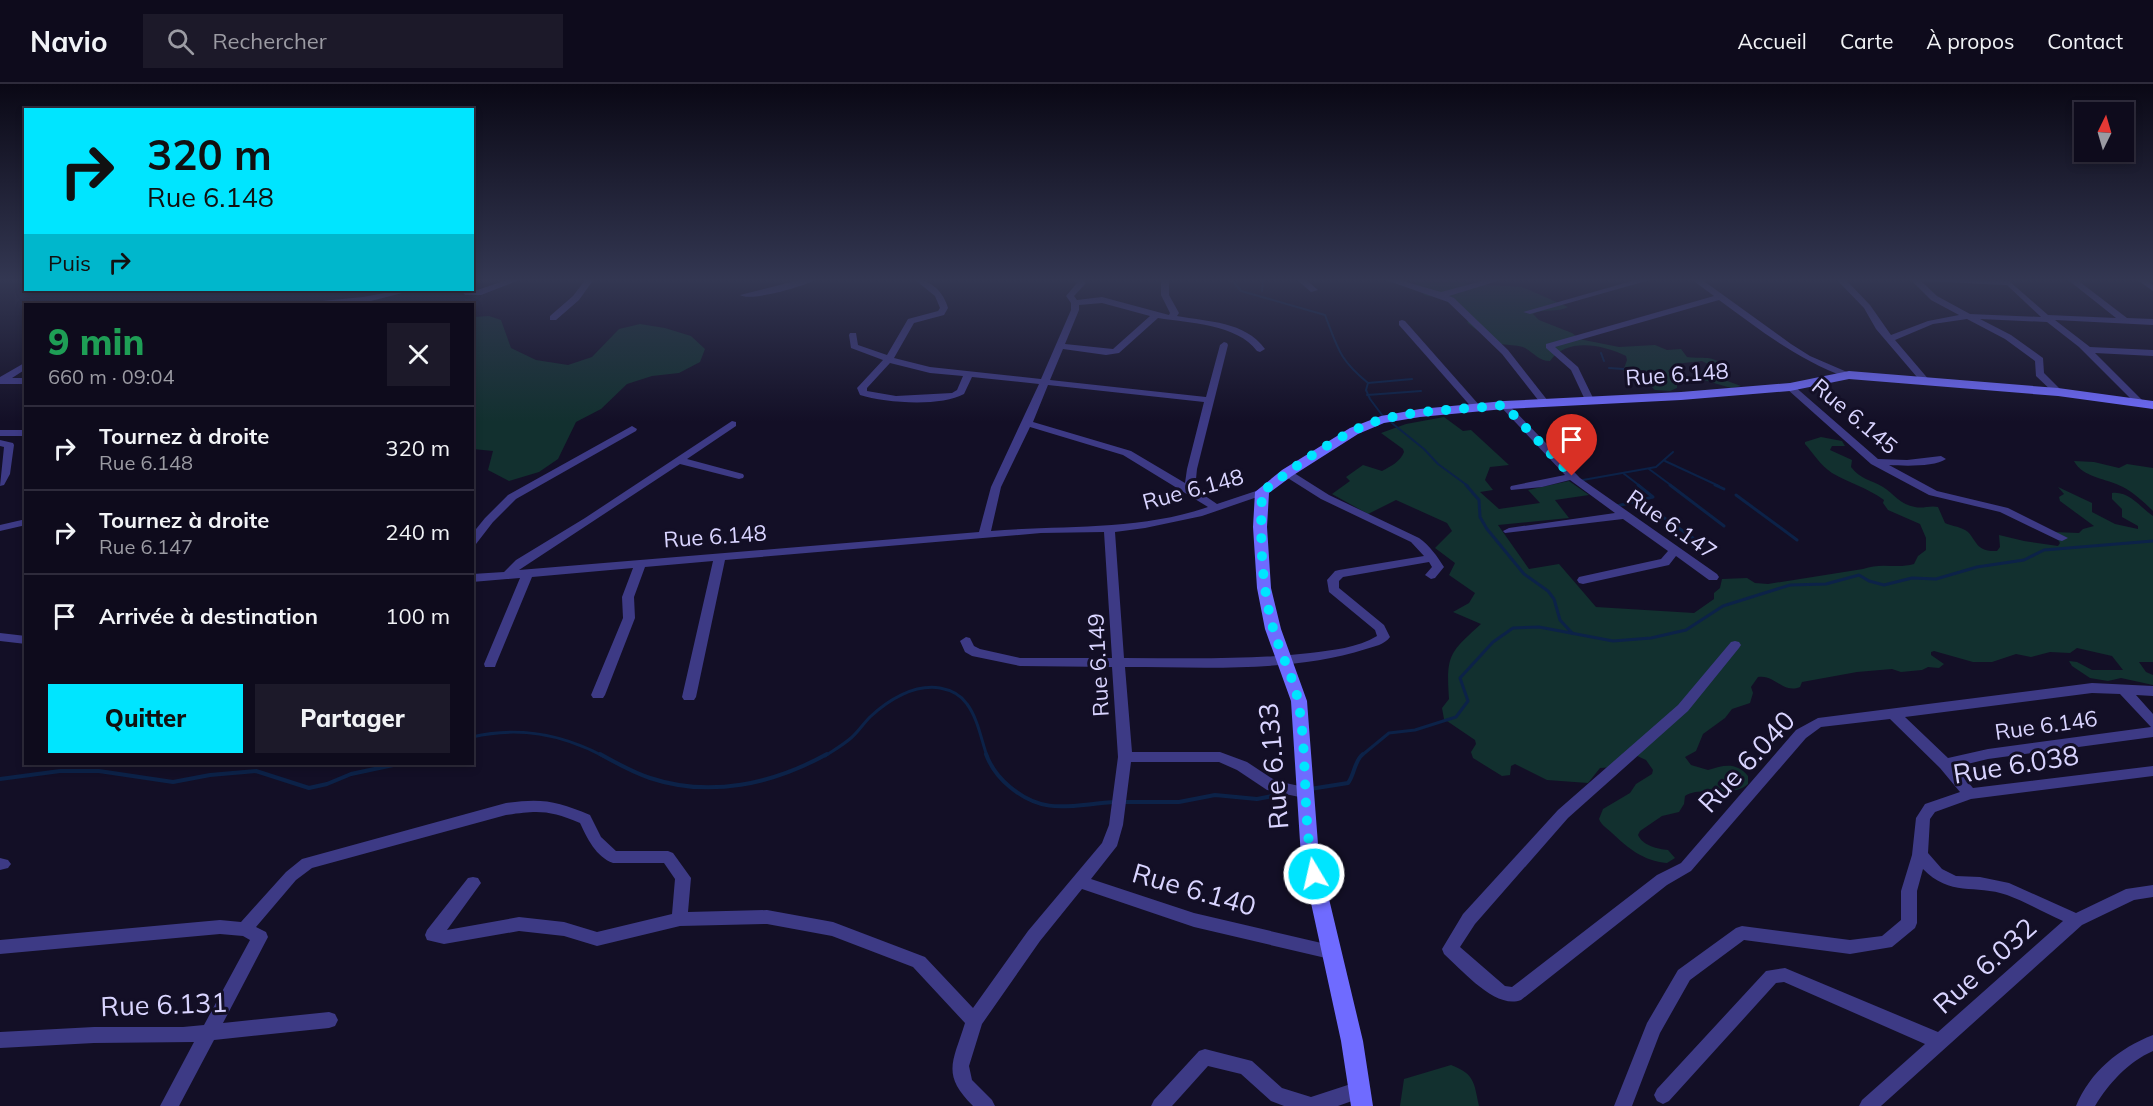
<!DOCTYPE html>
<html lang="fr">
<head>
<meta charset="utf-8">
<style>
  body { margin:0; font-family:Mulish,sans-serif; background:#1c1929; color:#f1f3f6; height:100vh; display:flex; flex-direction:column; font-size:22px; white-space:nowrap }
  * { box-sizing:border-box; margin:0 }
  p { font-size:20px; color:#9b9ba3 }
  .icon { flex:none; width:33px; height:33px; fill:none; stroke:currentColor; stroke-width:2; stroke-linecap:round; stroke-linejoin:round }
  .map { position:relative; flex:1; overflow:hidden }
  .panel { position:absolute; left:24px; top:219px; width:450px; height:462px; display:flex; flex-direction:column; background:#0e0b1c; border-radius:0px; box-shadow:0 3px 9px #0003,0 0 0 2px #2e2b3b }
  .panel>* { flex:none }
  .guide { position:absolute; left:24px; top:24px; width:450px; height:183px; border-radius:0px; box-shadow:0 3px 9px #0003,0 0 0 2px #2e2b3b; background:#00e5ff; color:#111; overflow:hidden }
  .needle { width:39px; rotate:5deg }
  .tools { position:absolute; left:2074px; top:18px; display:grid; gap:12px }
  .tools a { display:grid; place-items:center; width:60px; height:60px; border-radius:0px; background:#0e0b1c; box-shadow:0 3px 9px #0003,0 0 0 2px #2e2b3b; font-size:30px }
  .pin { position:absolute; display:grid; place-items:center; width:51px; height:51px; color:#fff; margin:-62px -26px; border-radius:50% 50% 50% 0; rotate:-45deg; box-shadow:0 0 6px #0007 }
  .pin .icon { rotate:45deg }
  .me { position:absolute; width:66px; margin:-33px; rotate:351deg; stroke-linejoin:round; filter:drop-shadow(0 0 4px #0008) }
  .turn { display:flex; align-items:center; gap:21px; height:126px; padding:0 24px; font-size:27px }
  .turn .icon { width:78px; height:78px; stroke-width:2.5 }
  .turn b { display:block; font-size:42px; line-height:51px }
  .then { display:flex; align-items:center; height:57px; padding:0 24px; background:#0003; gap:12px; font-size:22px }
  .round { display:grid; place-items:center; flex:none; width:63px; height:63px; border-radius:0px; background:#1c1929 }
  .overview { display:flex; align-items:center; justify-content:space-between; height:102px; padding:0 24px }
  h1 { font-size:36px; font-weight:800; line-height:45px; color:#1e9e55 }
  .action { display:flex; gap:12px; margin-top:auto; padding:12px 24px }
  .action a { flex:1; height:69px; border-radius:0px; background:#00e5ff; color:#111; font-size:24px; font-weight:800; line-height:69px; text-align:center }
  .action a+a { background:#1c1929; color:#f1f3f6 }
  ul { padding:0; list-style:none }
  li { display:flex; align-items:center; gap:18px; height:84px; padding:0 24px; border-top:2px solid #2e2b3b }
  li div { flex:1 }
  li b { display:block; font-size:22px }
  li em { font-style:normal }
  header { display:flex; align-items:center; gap:36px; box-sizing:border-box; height:84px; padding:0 30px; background:#0e0b1c; border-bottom:2px solid #2e2b3b }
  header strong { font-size:28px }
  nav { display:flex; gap:33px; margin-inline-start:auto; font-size:21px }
  .search { width:420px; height:54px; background:#1c1929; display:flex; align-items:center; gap:15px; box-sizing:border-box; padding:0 21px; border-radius:0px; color:#9b9ba3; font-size:22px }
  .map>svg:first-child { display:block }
</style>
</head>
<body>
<header>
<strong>Navio</strong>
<div class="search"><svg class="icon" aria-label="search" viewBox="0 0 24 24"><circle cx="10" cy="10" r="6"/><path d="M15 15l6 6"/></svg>Rechercher</div>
<nav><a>Accueil</a><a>Carte</a><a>À propos</a><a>Contact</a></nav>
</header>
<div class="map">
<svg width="2153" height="1022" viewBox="0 0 2153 1022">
  <rect width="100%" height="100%" fill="#130f26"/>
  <!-- green -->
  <g fill="#12302f">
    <path d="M1417,195L1428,198L1435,195H1452L1467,200L1522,203L1568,223C1558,229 1543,224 1533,230L1539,236L1572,249L1576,252L1574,254L1619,263L1655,261L1667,266L1681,265L1687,273C1698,275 1713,271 1721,280L1711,287L1719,294L1741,302L1731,304L1697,294L1708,280L1702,277L1674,280L1668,287L1677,299V304L1670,307L1655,306L1642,294L1623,287L1627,276L1626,272C1603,261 1567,253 1550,277C1539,277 1534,269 1525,264C1517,260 1506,262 1498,259C1493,257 1470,242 1467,238L1470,235C1462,229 1455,222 1447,217C1430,206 1426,222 1414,196Z"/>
    <polygon points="489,232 501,236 511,264 536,276 568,281 592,273 619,245 640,240 665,244 691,252 705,265 700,278 679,289 652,292 627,300 601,325 576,338 558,375 539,388 509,397 488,386 493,367 473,365 473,233"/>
    <path d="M1444,333L1463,347L1471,346L1509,381L1490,383L1485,396L1493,406L1480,408L1499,425L1540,419L1528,406L1569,397L1589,411L1555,416L1569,434L1498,441L1529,485L1559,480L1596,523L1694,529L1714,515V509L1720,504L1722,495L1747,494L1755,499L1768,500L1863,485C1881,478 1897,485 1914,480L1918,472L1926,466V454L1920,440L1888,426L1883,419L1884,416C1868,404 1849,399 1832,389C1820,381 1814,370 1805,360V358L1821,353L1842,357L1845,362H1832L1830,366L1852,376L1851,383C1860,395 1871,396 1883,403C1894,410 1901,421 1915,423C1923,425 1930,421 1938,423L1945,439C1951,442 1958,442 1965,446C1977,453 1973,468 1997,467L2000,463L1999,451L2024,457L2058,462L2060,459L2053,448L2079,449L2083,445L2094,442L2060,417L2059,413L2064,410L2058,403L2092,419V428L2115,440L2138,445V442L2122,433V425L2112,415V409C2129,407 2140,423 2153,432V578H2139L2146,588L2153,591V601L2121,594L2108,597L2090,594L2072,582L2069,577L2077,578L2092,586H2123L2112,572L2077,564L2070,569L2050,568L2031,573L2016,570L1992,578H1973L1934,567L1931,568V571L1944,580L1939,584L1928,583L1922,586L1901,588L1892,585L1857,588L1802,598L1800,603C1782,610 1775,590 1758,593L1751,603L1753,609L1750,619L1732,625L1725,634L1703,650L1696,667L1685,673L1691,681L1708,686C1723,682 1735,677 1748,692V700C1731,715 1702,701 1685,712L1684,720L1679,728L1662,732L1640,747L1638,751C1643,762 1658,765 1668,766L1675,774L1667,779C1643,777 1628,764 1612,749C1607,744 1602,742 1599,735L1603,725L1630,709L1636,700L1652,690L1653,686L1646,676L1633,670L1615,683L1600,684L1588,699L1547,696L1515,680L1511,682L1510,691L1502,692L1473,674L1471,668L1476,660L1475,656L1444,635L1442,624L1449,615C1446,571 1449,569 1481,540L1453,528L1469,519L1475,509L1449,491L1455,479L1435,464L1452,447L1447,439L1396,416L1368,430L1332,410L1350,397L1346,393L1363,381L1382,387C1391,382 1400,378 1404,368L1403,365L1381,349L1406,340Z"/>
    <path d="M2074,377L2094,378L2119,384L2127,380L2153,384V427C2144,418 2134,409 2123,403C2106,394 2083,394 2074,377Z"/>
    <path d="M1451,981C1475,990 1474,999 1479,1022H1400L1404,995Z"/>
  </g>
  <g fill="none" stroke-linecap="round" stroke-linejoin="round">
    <!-- stream-far2 -->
    <g stroke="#0c2248" stroke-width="2">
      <path d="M1231,195L1241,207L1325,231C1338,265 1339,275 1368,299L1366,306L1370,315L1382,331L1424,365L1438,380L1468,402"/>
      <polyline points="1262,207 1263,197"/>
      <polyline points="1601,269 1604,277"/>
      <polyline points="1609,284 1624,285"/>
      <polyline points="1368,299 1412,295"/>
      <polyline points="1367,311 1421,307"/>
      <polyline points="1665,377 1719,402"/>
      <polyline points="1649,385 1672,402"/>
      <polyline points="1623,389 1640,402"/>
      <polyline points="1583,396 1656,383 1673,368"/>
    </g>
    <!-- stream-far1 -->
    <g stroke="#0c2248" stroke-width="3">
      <polyline points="1466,401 1479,416 1480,433 1487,445 1524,490 1548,507 1554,515 1560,536 1572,549"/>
      <polyline points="1670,401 1724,442"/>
      <polyline points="1715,401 1724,405"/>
      <polyline points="1736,411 1797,456"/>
      <polyline points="1640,417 1693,454"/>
      <polyline points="1617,422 1653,413 1638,401"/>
      <path d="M472,653C519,642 561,650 603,672"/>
      <path d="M825,672C834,666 843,661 851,654C858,648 863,640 870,633C888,616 914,600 940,604C951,606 961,611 967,620C978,635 981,655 987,672"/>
      <polyline points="1361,672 1389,649 1415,646 1456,633 1468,617 1460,594 1493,558 1513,544 1539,543 1613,557 1651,554 1686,546 1723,522 1790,501 1826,500 1859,491 1869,497 1884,501 1912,494 1936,495 1977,483 2024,476 2044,466 2153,457"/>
    </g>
    <!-- stream -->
    <g stroke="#0c2248" stroke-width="4">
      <path d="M600,670C616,679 632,688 650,694C710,714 773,700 827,670"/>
      <path d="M986,670C991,684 999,694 1010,703C1046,733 1073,720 1116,718"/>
      <polyline points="0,695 60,687 99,687 173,698 210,691 256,687 309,704 327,700 351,690 398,680"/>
      <path d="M1310,705L1348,699C1355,690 1354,677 1363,670"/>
      <polyline points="1123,718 1179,718 1215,711 1257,715 1288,709"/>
    </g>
    <!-- street -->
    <g fill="#3d3a85" fill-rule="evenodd">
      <polygon points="510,195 522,195 481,211 465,211 461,206 477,206"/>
      <polygon points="586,195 594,195 579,216 556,236 550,236 550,232 573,212"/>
      <path d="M803,195H817C806,202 750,218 740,211Z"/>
      <path d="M914,195C930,195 944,208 948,224L944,231L914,239L894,274L930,283L1041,295L1071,226V219L1066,212L1077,199L1072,195H1082L1086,199L1074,212L1077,216L1102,213L1169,231L1170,229L1161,211V195H1169V211L1179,229L1177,232C1208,238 1245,237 1265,265L1260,268L1257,267C1237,240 1189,239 1158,234L1119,269L1106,271L1063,265L1050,296L1206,313L1220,261L1224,258L1227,259L1228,261L1197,385L1195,405L1217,420L1262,405L1267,408L1266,410L1202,432L1145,444L1115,448L1124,574C1186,574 1248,576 1310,569C1332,566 1358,564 1377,552L1375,546L1329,508L1327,496L1335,487L1339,486L1424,472L1411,458L1321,415L1283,391L1282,389L1283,387H1291L1329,411L1419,454C1430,462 1437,472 1444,483L1435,494L1431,495L1425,491L1432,483L1429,478L1343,493L1339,497V504L1384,541L1390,553C1384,561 1375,562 1366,565C1290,589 1205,583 1125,583L1132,668H1220L1247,678L1276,697L1309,704L1311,708L1309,712L1304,714L1267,706L1237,686L1219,678H1131L1123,741L1117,762L1091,795L1194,829L1330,861L1336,863L1338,868L1336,873L1330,875L1194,843L1082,805L1040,857L982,940L969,982L972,996L992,1016L995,1022H973C941,990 953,978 965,939L913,883L832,852L767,840L680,842L597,862L564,852L519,847L444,860L427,856L425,851L427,846L468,794L473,793L478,794L481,799L447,846L519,833L564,838L597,848L672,830L675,795L664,779H613C596,773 587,754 580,739C550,726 538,726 506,731L312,784L296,796L256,843L266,848L268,853L223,939L329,928L335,930L338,936L335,942L329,944L214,956L179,1022H160L194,958L94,959L0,964V948L94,943H183L204,941L250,856L243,852L220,850L0,870V856L220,836L241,838L286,788L302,775L506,719C542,714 557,717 590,731L601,753L616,767H668L673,769L691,794L688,828L767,826L833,838L925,873L973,924L1028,847L1102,759L1109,741L1118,673L1112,583L1020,582L972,572L965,568L960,557L966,553L970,554L974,562L980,565L1020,574H1112L1104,448L1041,449L725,476L696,613L694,616H684L682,613L713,477L645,483L634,513L635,534L605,611L603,614H593L591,611L623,534L622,513L633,484L532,493L496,580L495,583H485L484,580L520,494L472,498V490L504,488L516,476L585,434L732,337L736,338V342L687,375L743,390L744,392L743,394L739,395L680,380L519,486L979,448L991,403L1039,300L972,293L964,310C941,323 885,319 860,311L857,304L883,276L851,264L849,251L850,249H856L858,261L887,271L908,235L938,227L940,224L935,212ZM1102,219L1150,232L1113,265L1065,260L1079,226V221ZM890,279L930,289L963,292L957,306L952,309L896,312L867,307V304ZM1048,301L1204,318L1187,385L1185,399L1131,367L1033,338ZM1030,343L1123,371L1208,423C1139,447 1062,441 991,447L1001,403Z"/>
      <polygon points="1296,195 1305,195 1318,206 1311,208"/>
      <polygon points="1383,195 1396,195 1441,208 1490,195 1504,195 1449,212 1454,214 1508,266 1548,317 1548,321 1542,321 1502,270 1448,218"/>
      <polygon points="1639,195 1653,195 1530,230 1523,228"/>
      <path d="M1691,195H1701L1791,260L1810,272L1854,291L1852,293H1846C1798,276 1760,246 1719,216L1555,263L1578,283L1594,316L1592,318H1586L1571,286L1546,264V260L1714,212Z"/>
      <path d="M1836,195H1845L1870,221L1891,251L1928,237L1959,231L1931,216L1910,195L2009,197L2048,231L2116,234L2067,195H2076L2127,234L2153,235V241L2055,236L2090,263L2153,266V272L2095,269L2145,319L2143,321H2137L2079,263L2047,238L1980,235L2011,251L2043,274L2044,289L2061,306V310H2055L2036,292L2035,277L2005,255L1967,235L1933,240L1895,256L1930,297L1928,299H1922L1876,245L1864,224ZM1921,197L2007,201L2041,233L1970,230L1937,212Z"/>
      <polygon points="2136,195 2145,195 2153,201 2153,207"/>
      <polygon points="401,206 414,206 363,219 318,220 322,217 363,213"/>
      <polygon points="1402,236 1405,237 1480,322 1480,326 1474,326 1399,241 1399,237"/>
      <polygon points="26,278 26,285 12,294 26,294 26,300 0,300 0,293"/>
      <path d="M1790,300L1793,301L1878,375L1907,376L1941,372L1946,375C1935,383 1904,382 1889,381L1937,407L2008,424L2068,454L2062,457L2058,456L2000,428L1929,411L1871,380L1787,305L1785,303Z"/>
      <polygon points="1504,318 1507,319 1580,394 1717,490 1719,493 1717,496 1709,496 1676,472 1669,481 1583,500 1579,499 1577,496 1579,493 1661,475 1668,467 1623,435 1505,449 1503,447 1509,444 1615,429 1570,396 1542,403 1511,406 1510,404 1511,402 1565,391 1501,323 1499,321"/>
      <polygon points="632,342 637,345 636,347 516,415 493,438 476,460 472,461 472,450 485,434 508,411"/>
      <rect x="0" y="346" width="26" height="6"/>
      <polygon points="0,356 13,359 14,361 10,390 4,401 0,402 4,363 0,362"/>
      <polygon points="26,435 26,441 0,447 0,441"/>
      <polygon points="0,549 26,552 26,560 0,557"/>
      <path d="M1735,557L1739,558L1741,561L1739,564L1688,627L1568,734L1475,840L1460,863L1505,902L1512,903L1657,791L1681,779L1796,646L1818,634L2092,599L2153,602V612L2136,611L2153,630V653L1988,675L1955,683L1973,704L2153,682V692L1971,715L1935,728L1930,735L1928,769L1942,785L1956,792L1980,793L2009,799L2076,829L2126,805L2153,801V813L2134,816L2082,841L1881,1022H1859L1862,1016L1925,960L1784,898L1776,899L1669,1017L1663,1020L1657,1017L1654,1011L1657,1005L1766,887L1785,884L1938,948L2063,837C2045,829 2026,818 2007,811C1975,800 1950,813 1923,785L1917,807V839L1915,844L1892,863L1850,870L1744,856L1690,896L1660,949L1632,1022H1614L1647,939L1678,886L1736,844L1742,842L1850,856L1882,852L1901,836V807L1912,771L1916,734L1925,720L1960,708L1940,684L1890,635L1821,643L1806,654L1691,787L1667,801L1521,916C1496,926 1462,886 1444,870L1442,865L1463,830L1558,726L1678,621L1731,558ZM2092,609L2120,610L2151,643L1988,665L1948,674L1905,633Z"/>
      <polygon points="0,774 8,776 11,780 8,784 0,786"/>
      <path d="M2153,951V967C2128,978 2109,999 2095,1022H2076C2090,988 2119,964 2153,951Z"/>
      <polygon points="1205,965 1252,977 1282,1004 1311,1013 1360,997 1366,1000 1369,1006 1366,1012 1338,1022 1284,1022 1271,1017 1241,990 1208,982 1172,1022 1151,1022 1154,1016 1199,967"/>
    </g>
    <!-- secondary -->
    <polygon fill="#6f6bff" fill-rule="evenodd" points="1849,287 2058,304 2153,317 2153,325 2058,312 1849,295 1790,307 1681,316 1504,325 1420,333 1384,339 1358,350 1292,392 1269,409 1267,443 1271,504 1281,545 1307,617 1319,773 1363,957 1373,1022 1351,1022 1341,957 1301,773 1291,617 1265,545 1257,504 1253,443 1255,408 1282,386 1350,344 1381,332 1420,325 1504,317 1681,308 1790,299"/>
  </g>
  <!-- sky -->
  <linearGradient id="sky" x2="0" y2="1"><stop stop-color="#0a0815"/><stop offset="0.58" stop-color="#333752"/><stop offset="1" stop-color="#333752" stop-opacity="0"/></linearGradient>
  <rect width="2153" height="338" fill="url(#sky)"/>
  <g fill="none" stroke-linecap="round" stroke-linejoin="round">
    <!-- route -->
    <path stroke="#00e5ff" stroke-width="10" stroke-dasharray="0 18" d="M1314,790C1302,735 1308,678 1299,622C1295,595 1280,570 1273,544C1261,500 1260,453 1262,408C1293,384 1342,347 1380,336C1420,325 1463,326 1504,321L1572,392"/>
  </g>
  <g text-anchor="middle" stroke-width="6" stroke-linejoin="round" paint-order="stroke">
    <!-- street labels -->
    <g font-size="22" fill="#d9d4ff" stroke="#130f26">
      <text transform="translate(1677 290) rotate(-4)" y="8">Rue 6.148</text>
      <text transform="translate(1855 332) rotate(40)" y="8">Rue 6.145</text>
      <text transform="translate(1193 405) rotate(-15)" y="8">Rue 6.148</text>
      <text transform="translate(1672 440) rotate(35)" y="8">Rue 6.147</text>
      <text transform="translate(715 452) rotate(-4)" y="8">Rue 6.148</text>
      <text transform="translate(1098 581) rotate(-93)" y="8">Rue 6.149</text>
      <text transform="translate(2046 641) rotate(-8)" y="8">Rue 6.146</text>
    </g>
    <!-- near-street labels -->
    <g font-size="27" fill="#d9d4ff" stroke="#130f26">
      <text transform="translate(1747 678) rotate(-47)" y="9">Rue 6.040</text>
      <text transform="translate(2016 681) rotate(-9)" y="9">Rue 6.038</text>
      <text transform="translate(1274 682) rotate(-95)" y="9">Rue 6.133</text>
      <text transform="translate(1194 806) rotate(16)" y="9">Rue 6.140</text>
      <text transform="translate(1985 882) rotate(-42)" y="9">Rue 6.032</text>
      <text transform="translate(164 921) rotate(-2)" y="9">Rue 6.131</text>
    </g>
  </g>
</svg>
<div class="tools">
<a><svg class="needle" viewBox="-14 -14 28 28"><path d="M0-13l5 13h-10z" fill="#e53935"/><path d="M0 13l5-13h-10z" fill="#9b9ba3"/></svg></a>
</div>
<div class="pin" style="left:1572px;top:392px;background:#d93025"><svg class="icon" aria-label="arrive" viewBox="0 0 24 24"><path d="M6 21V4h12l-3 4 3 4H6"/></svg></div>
<svg class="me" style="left:1314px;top:790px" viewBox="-20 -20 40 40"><circle r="17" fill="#00e5ff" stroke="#fff" stroke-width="3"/><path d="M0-11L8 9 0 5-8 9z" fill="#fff"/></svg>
<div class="guide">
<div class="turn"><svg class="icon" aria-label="right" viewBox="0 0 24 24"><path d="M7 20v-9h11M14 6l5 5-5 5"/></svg><div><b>320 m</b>Rue 6.148</div></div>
<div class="then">Puis<svg class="icon" aria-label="right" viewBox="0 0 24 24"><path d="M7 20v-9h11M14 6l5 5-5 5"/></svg></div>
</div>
<section class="panel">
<div class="overview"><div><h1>9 min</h1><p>660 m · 09:04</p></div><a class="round"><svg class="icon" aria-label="close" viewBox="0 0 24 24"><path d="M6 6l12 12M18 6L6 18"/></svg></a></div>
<ul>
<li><svg class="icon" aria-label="right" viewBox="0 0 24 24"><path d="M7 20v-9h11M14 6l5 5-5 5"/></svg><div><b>Tournez à droite</b><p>Rue 6.148</p></div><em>320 m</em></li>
<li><svg class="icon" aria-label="right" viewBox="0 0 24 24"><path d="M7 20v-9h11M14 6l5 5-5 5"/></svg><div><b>Tournez à droite</b><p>Rue 6.147</p></div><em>240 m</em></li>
<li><svg class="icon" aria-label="arrive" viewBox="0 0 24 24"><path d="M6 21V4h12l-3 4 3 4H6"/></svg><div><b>Arrivée à destination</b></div><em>100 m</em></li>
</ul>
<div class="action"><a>Quitter</a><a>Partager</a></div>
</section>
</div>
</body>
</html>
